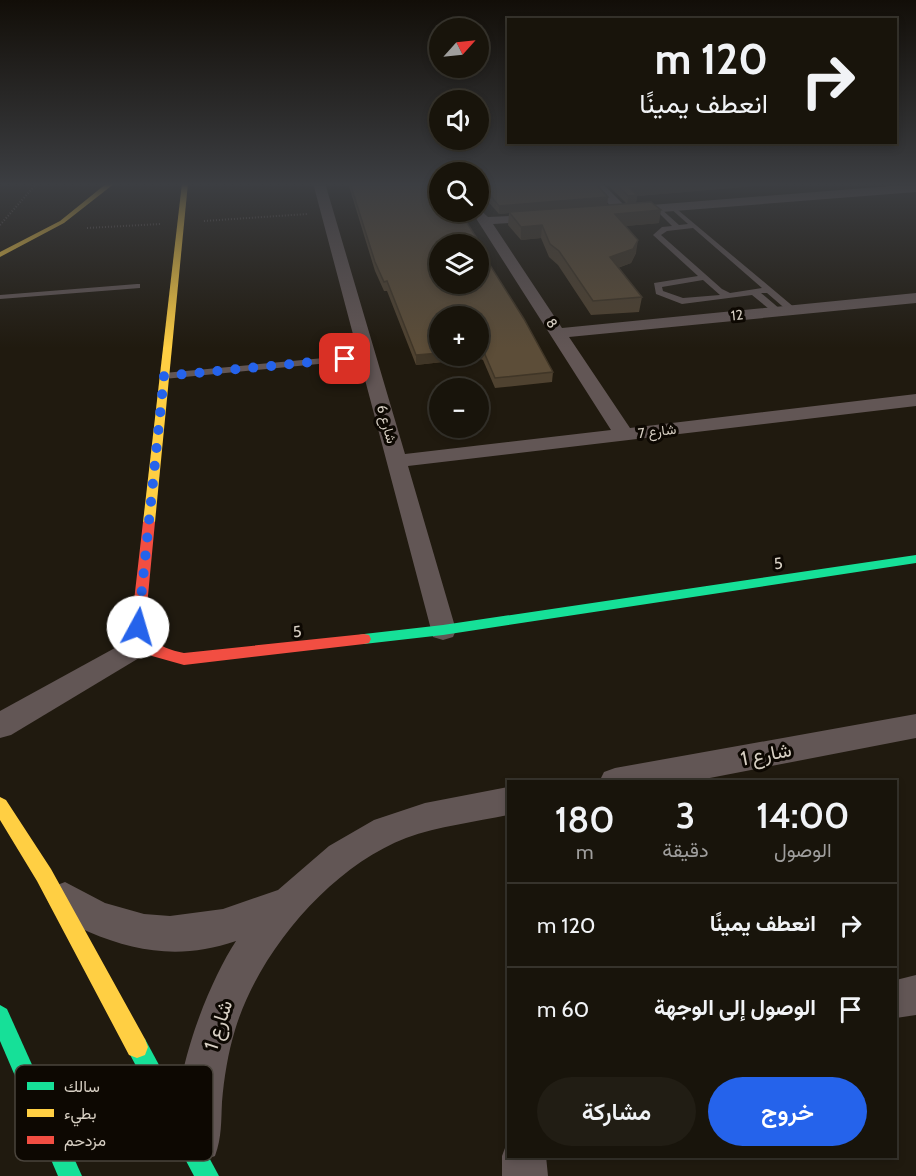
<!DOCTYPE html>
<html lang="ar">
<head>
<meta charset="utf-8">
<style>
  body { margin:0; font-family:Cabin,Vazirmatn,sans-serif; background:#211d14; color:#f1f3f6; direction:rtl; height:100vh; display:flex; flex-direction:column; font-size:22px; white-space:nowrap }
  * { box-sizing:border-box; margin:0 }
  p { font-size:20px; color:#9f9e9d }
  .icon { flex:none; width:33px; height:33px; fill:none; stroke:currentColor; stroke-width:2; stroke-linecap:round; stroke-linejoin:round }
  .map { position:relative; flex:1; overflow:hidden; direction:ltr }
  .sheet { position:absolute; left:507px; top:780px; width:390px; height:378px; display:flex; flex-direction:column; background:#18140b; border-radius:0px; box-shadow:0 3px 9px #0003,0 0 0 2px #36332c; direction:rtl }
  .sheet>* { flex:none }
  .top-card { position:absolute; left:507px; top:18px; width:390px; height:126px; border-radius:0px; box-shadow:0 3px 9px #0003,0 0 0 2px #36332c; direction:rtl; background:#18140b; color:#f1f3f6; overflow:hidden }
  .needle { width:39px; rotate:63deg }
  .buttons { position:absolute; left:429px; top:18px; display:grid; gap:12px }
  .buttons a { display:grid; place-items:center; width:60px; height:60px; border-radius:50%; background:#18140b; box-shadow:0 3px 9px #0003,0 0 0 2px #36332c; font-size:30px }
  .pin { position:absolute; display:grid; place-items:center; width:51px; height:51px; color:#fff; margin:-26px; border-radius:12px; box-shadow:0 3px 9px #0006 }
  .me { position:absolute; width:66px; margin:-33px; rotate:6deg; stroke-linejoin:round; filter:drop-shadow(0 0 4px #0008) }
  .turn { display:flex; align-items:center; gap:21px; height:126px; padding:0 30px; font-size:27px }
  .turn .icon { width:78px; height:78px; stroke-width:2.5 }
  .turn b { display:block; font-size:42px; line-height:51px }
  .eta { display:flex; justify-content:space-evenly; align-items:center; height:102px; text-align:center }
  .eta b { font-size:36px; font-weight:600; line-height:42px }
  .button { display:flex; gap:12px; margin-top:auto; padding:12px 30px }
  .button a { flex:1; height:69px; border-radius:36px; background:#2563eb; color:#fff; font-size:24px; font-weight:600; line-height:69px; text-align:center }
  .button a+a { background:#211d14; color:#f1f3f6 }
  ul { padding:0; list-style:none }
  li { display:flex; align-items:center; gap:18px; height:84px; padding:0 30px; border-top:2px solid #36332c }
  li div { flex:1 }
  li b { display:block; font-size:22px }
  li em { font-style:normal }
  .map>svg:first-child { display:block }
</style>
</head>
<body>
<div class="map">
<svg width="916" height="1176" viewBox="0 0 916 1176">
  <rect width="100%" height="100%" fill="#201a0f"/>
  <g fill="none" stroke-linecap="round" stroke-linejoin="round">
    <!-- path -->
    <g stroke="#635956" stroke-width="2" stroke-dasharray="1 2" stroke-linecap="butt">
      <polyline points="204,221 307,214"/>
      <polyline points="0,225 37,183"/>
      <polyline points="87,228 160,224"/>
    </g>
    <!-- lane -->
    <g fill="#625655" fill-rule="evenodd">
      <path d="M672,205L795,308V312H789L767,293H761L780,309V313H774L752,295L682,304L656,294L654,283L698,276L653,235L662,227L672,226L655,209V207H659L679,225L688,224L670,208ZM693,228L762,288L730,293L722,289L661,235L667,231ZM703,280L720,295L683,298L663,291L662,287Z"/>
      <polygon points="137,284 140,284 140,288 0,299 0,295"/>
      <polygon points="367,354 370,355 370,359 164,379 159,376 164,373"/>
    </g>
    <!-- street -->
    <g fill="#625655" fill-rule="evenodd">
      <polygon points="313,183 325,183 405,454 611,430 472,212 478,212 478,208 488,217 547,214 549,217 542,221 493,224 562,328 916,293 916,303 569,337 630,428 916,394 916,406 408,466 456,630 453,637 443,640 433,637"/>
      <polygon points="589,183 602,183 626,207 916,184 916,192 623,215 618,214"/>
      <polygon points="144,632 154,635 158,642 154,649 11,735 0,738 0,711"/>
      <polygon points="916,714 916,738 689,782 599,782 604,772 615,768"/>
      <path d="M508,787V815C475,822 439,826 406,838C330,867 258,953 235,1030C228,1053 224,1078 222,1102C221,1121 222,1137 215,1156L199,1162L183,1156C161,1102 205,988 236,941C184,959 138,953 89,932C72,924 54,916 47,899L52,887L65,882L105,903L144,914L170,916L223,909L278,890L329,846L374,820L425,803Z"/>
      <polygon points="916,975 916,1015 896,1018 896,980"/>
      <polygon points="508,1140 508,1156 546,1156 548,1176 502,1176 502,1156"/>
    </g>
    <!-- fast -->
    <g fill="#16e098" fill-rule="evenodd">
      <polygon points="916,555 916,563 443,635 364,644 359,643 357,639 359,635 364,634 443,625"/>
      <polygon points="0,1005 7,1009 82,1176 58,1176 0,1041"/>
      <polygon points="137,1036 145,1039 219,1176 194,1176 126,1047 129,1039"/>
    </g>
    <!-- slow -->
    <g fill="#ffcf43" fill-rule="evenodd">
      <polygon points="107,183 115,183 64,223 0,257 0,252 60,221"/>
      <polygon points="182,183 188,183 155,522 149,526 143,522"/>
      <polygon points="0,797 6,800 51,869 145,1039 148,1047 145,1055 137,1058 129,1055 37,881 0,820"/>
    </g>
    <!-- jam -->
    <path fill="#f24e42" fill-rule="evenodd" d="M149,518L155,522L145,627C153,645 166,649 184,653L364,634L369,635L371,639L369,643L364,644L184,665L152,656L138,642L131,627L143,522Z"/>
  </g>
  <!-- wall -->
  <g fill="#4f4230" fill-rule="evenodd">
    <path d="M348,183H440L487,260L553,372L552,382L495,388L483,360L478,358L416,365L387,291H384L375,271ZM478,316V356H440Z"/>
    <polygon points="478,183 595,183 608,197 607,205 627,204 606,183 792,183 637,196 636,203 659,223 626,226 636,253 631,263 618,268 642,297 639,312 591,315 558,265 549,257 541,238 521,240 508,225 509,213 499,214 478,190"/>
  </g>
  <!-- shaded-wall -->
  <g fill="#403627">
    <polygon points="691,183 792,183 637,196 636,203 627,204 630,188"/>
    <polygon points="608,197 607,205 499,214 499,206"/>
    <polygon points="661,210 659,223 614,227 615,214"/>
    <polygon points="542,225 541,238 521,240 521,227"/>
    <polygon points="638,240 636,253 631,263 608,271 610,257"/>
    <polygon points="440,353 440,356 478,356 478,358 416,365 416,355"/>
  </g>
  <!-- building -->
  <g fill="#5c4d38" stroke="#403627" stroke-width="1.5" fill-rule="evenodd">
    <path d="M350,183H440V212H460L487,254H483L524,319L553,372L495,378L483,350L478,349V316H440V353L416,355L387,281L384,282L375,262ZM440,244H478V284H440Z"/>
    <polygon points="480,183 595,183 608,197 499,206"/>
    <polygon points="615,183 691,183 630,188 637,195 628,196"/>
    <polygon points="651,202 661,210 615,214 638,240 633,249 610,257 642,297 593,301 559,251 550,244 542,225 521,227 509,212"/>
  </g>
  <!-- sky -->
  <linearGradient id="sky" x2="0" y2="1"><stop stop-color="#120e08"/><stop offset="0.53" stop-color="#3c3e42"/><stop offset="1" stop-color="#3c3e42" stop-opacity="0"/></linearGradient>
  <rect width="916" height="348" fill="url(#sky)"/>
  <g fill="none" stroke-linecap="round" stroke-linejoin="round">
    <!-- route -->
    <polyline stroke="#2563eb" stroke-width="10" stroke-dasharray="0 18" points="138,627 164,376 345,359"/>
  </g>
  <g text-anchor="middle" stroke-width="6" stroke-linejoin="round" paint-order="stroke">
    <!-- far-street labels -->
    <g font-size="14" fill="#d8d0c4" stroke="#0d0802">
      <text transform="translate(737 315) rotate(-6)" y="5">12</text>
      <text transform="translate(552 323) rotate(57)" y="5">8</text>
      <text transform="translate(387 424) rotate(74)" y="5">شارع 6</text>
      <text transform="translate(657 431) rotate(-7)" y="5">شارع 7</text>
    </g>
    <!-- street labels -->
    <g font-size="16" fill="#d8d0c4" stroke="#0d0802">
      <text transform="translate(778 563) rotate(-9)" y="6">5</text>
      <text transform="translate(297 631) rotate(-7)" y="6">5</text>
    </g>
    <!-- near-street labels -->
    <g font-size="20" fill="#d8d0c4" stroke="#0d0802">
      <text transform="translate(766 754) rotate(-11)" y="7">شارع 1</text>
      <text transform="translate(218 1025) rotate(-72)" y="7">شارع 1</text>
    </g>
  </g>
  <!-- legend -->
  <rect x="15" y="1065" width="198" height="96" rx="9" fill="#0d0802" stroke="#4a443c" stroke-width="1.5"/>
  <rect x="27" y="1082" width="27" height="8" fill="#16e098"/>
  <rect x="27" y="1109" width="27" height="8" fill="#ffcf43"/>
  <rect x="27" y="1136" width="27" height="8" fill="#f24e42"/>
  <g font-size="16" fill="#d8d0c4">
    <text x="64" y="1092">سالك</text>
    <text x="64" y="1119">بطيء</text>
    <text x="64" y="1146">مزدحم</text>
  </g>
</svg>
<div class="buttons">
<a><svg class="needle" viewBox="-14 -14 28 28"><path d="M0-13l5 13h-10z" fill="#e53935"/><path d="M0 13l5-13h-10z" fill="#9f9e9d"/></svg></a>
<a><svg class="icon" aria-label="sound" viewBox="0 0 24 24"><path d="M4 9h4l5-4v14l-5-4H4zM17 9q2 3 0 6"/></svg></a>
<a><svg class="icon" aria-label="search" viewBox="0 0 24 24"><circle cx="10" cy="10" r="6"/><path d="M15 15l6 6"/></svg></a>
<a><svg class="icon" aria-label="layers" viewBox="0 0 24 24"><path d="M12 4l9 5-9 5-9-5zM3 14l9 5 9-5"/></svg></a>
<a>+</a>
<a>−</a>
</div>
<div class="pin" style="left:345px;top:359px;background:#d93025"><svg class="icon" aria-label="arrive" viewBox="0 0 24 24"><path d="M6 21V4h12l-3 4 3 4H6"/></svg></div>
<svg class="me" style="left:138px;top:627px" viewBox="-20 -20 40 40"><circle r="19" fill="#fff"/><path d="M0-13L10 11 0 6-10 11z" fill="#2563eb"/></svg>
<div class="top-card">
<div class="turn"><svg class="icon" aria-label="right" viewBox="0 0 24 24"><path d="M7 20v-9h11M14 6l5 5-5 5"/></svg><div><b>120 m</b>انعطف يمينًا</div></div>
</div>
<section class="sheet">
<div class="eta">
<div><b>14:00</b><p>الوصول</p></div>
<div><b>3</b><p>دقيقة</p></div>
<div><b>180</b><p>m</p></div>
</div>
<ul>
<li><svg class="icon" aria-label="right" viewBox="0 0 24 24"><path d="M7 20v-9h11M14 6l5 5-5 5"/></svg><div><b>انعطف يمينًا</b></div><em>120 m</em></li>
<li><svg class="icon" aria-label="arrive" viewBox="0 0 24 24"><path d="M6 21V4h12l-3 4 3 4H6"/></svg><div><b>الوصول إلى الوجهة</b></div><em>60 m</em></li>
</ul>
<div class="button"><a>خروج</a><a>مشاركة</a></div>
</section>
</div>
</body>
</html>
